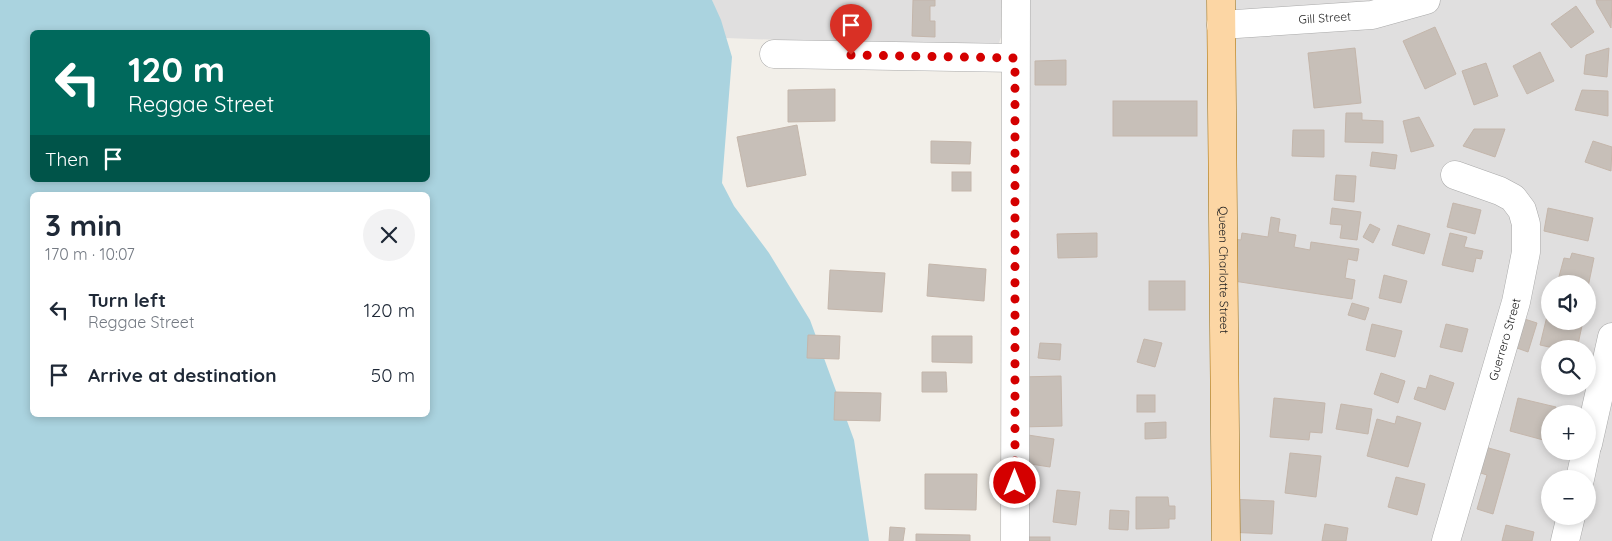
<!DOCTYPE html>
<html lang="en">
<head>
<meta charset="utf-8">
<style>
  body { margin:0; font-family:Quicksand,sans-serif; background:#f2f2f3; color:#1f2937; height:100vh; display:flex; flex-direction:column; font-size:19px; white-space:nowrap }
  * { box-sizing:border-box; margin:0 }
  p { font-size:16px; color:#747a83 }
  .icon { flex:none; width:28px; height:28px; fill:none; stroke:currentColor; stroke-width:2; stroke-linecap:round; stroke-linejoin:round }
  .map { position:relative; flex:1; overflow:hidden }
  .panel { position:absolute; left:30px; top:192px; width:400px; height:225px; display:flex; flex-direction:column; background:#fff; border-radius:8px; box-shadow:0 2px 8px #0003 }
  .panel>* { flex:none }
  .top-card { position:absolute; left:30px; top:30px; width:400px; height:152px; border-radius:8px; box-shadow:0 2px 8px #0003; background:#00695c; color:#fff; overflow:hidden }
  .fabs { position:absolute; left:1541px; top:275px; display:grid; gap:10px }
  .fabs a { display:grid; place-items:center; width:55px; height:55px; border-radius:50%; background:#fff; box-shadow:0 2px 8px #0003; font-size:25px }
  .pin { position:absolute; display:grid; place-items:center; width:42px; height:42px; color:#fff; margin:-51px -21px; border-radius:50% 50% 50% 0; rotate:-45deg; box-shadow:0 0 5px #0007 }
  .pin .icon { rotate:45deg }
  .me { position:absolute; width:55px; margin:-28px; rotate:0deg; stroke-linejoin:round; filter:drop-shadow(0 0 4px #0008) }
  .turn { display:flex; align-items:center; gap:18px; height:105px; padding:0 15px; font-size:22px }
  .turn .icon { width:65px; height:65px; stroke-width:2.5 }
  .turn b { display:block; font-size:35px; line-height:42px }
  .then { display:flex; align-items:center; height:48px; padding:0 15px; background:#0003; gap:10px; font-size:19px }
  .round { display:grid; place-items:center; flex:none; width:52px; height:52px; border-radius:26px; background:#f2f2f3 }
  .overview { display:flex; align-items:center; justify-content:space-between; height:85px; padding:0 15px }
  h1 { font-size:30px; font-weight:700; line-height:38px }
  ul { padding:0; list-style:none }
  li { display:flex; align-items:center; gap:15px; height:65px; padding:0 15px }
  li div { flex:1 }
  li b { display:block; font-size:19px }
  li em { font-style:normal }
  .map>svg:first-child { display:block }
</style>
</head>
<body>
<div class="map">
<svg width="1612" height="541" viewBox="0 0 1612 541">
  <rect width="100%" height="100%" fill="#f2efe9"/>
  <!-- residential -->
  <g fill="#e0dfdf" fill-rule="evenodd">
    <polygon points="712,0 1002,0 1001,37 999,43 990,48 726,38"/>
    <path d="M1030,0H1612V541H1029ZM1550,284H1588V321H1550ZM1550,349H1588V386H1550ZM1550,414H1588V451H1550ZM1550,479H1588V516H1550Z"/>
  </g>
  <!-- water -->
  <path fill="#aad3df" fill-rule="evenodd" d="M0,0H712L721,20L732,57L722,183L734,206L769,253L810,320L854,440L869,541H0ZM32,32H428V180H32ZM32,195H428V415H32Z"/>
  <!-- building -->
  <g fill="#c7bfb8" stroke="#c4b6ab">
    <polygon points="913,0 935,0 935,6 930,6 930,21 935,21 935,37 912,36"/>
    <polygon points="1596,0 1612,0 1611,28 1597,4"/>
    <polygon points="1576,6 1594,32 1571,48 1551,24"/>
    <polygon points="1435,27 1456,74 1425,89 1403,41"/>
    <polygon points="1355,48 1361,103 1314,108 1308,53"/>
    <polygon points="1609,48 1607,77 1584,74 1586,55"/>
    <polygon points="1540,52 1554,81 1527,94 1513,66"/>
    <polygon points="1066,60 1066,85 1035,85 1035,61"/>
    <polygon points="1486,63 1498,96 1474,105 1462,71"/>
    <polygon points="835,89 835,121 788,122 788,90"/>
    <polygon points="1582,90 1608,91 1608,116 1575,110"/>
    <rect x="1113" y="101" width="84" height="35"/>
    <polygon points="1346,113 1362,113 1362,120 1383,121 1383,143 1345,142"/>
    <polygon points="1419,117 1434,146 1411,152 1403,121"/>
    <polygon points="797,125 806,175 747,187 737,137"/>
    <polygon points="1474,129 1505,129 1495,157 1463,146"/>
    <polygon points="1293,130 1324,130 1324,157 1292,156"/>
    <polygon points="931,141 971,142 970,164 931,163"/>
    <polygon points="1593,141 1612,147 1611,171 1585,162"/>
    <polygon points="1372,152 1397,155 1395,169 1370,166"/>
    <rect x="952" y="172" width="19" height="19"/>
    <polygon points="1336,175 1356,176 1354,202 1334,200"/>
    <polygon points="1453,203 1481,210 1475,234 1447,227"/>
    <polygon points="1332,208 1361,212 1357,240 1340,238 1342,225 1330,224"/>
    <polygon points="1548,208 1593,218 1588,241 1544,231"/>
    <polygon points="1271,217 1280,219 1278,232 1296,235 1294,247 1310,250 1311,242 1359,249 1357,261 1348,259 1345,278 1355,280 1352,299 1227,280 1234,239 1241,240 1242,233 1268,237"/>
    <polygon points="1370,224 1380,229 1373,243 1363,237"/>
    <polygon points="1398,225 1430,234 1424,254 1392,245"/>
    <polygon points="1097,233 1097,257 1058,258 1057,234"/>
    <polygon points="1450,233 1467,237 1464,247 1483,251 1481,259 1476,258 1473,272 1442,265"/>
    <polygon points="1572,253 1594,258 1588,287 1588,284 1557,284 1564,258 1570,259"/>
    <polygon points="929,264 986,269 984,301 927,296"/>
    <polygon points="830,270 885,273 882,312 828,309"/>
    <polygon points="1384,275 1407,281 1401,303 1379,298"/>
    <rect x="1149" y="281" width="36" height="29"/>
    <polygon points="1352,303 1369,308 1365,320 1348,315"/>
    <polygon points="1548,312 1550,313 1550,321 1583,321 1577,349 1558,349 1540,345"/>
    <polygon points="1512,315 1537,323 1528,352 1503,343"/>
    <polygon points="1372,324 1402,331 1395,357 1366,350"/>
    <polygon points="1446,324 1468,329 1462,352 1440,347"/>
    <polygon points="808,335 840,336 839,359 807,358"/>
    <polygon points="932,336 972,336 972,363 932,362"/>
    <polygon points="1144,339 1162,343 1155,367 1137,362"/>
    <polygon points="1040,343 1061,344 1060,360 1038,358"/>
    <polygon points="922,372 946,372 947,392 922,392"/>
    <polygon points="1381,373 1405,381 1398,403 1374,394"/>
    <polygon points="1430,375 1454,383 1445,410 1414,399 1418,387 1426,389"/>
    <polygon points="1061,376 1062,426 1020,427 1020,377"/>
    <polygon points="835,392 881,393 880,421 834,420"/>
    <rect x="1137" y="395" width="18" height="17"/>
    <polygon points="1274,398 1325,403 1322,433 1310,432 1309,440 1270,437"/>
    <polygon points="1518,398 1556,407 1554,414 1550,414 1547,441 1510,431"/>
    <polygon points="1341,404 1372,409 1368,434 1336,429"/>
    <polygon points="1397,416 1421,423 1408,467 1367,456 1377,419 1395,424"/>
    <polygon points="1166,422 1166,438 1145,439 1145,423"/>
    <polygon points="1028,435 1054,439 1050,467 1024,463"/>
    <polygon points="1478,445 1510,454 1493,514 1477,509 1487,475 1471,470"/>
    <polygon points="1290,453 1321,456 1316,497 1285,493"/>
    <polygon points="925,474 977,474 976,510 925,509"/>
    <polygon points="1396,477 1425,484 1417,515 1388,507"/>
    <polygon points="1057,490 1080,492 1076,525 1053,522"/>
    <polygon points="1136,497 1168,497 1169,506 1175,506 1175,519 1169,519 1169,528 1136,529"/>
    <polygon points="1228,499 1274,501 1272,534 1226,532"/>
    <polygon points="1110,510 1129,511 1128,530 1109,529"/>
    <polygon points="1325,524 1348,528 1346,541 1322,541"/>
    <polygon points="1506,525 1534,532 1532,541 1502,541"/>
    <polygon points="890,527 905,528 903,541 889,541"/>
    <polygon points="916,534 970,535 970,541 916,541"/>
    <rect x="1025" y="537" width="25" height="4"/>
  </g>
  <g fill="none" stroke-linecap="round" stroke-linejoin="round">
    <defs>
      <g id="minor">
        <path id="s1" d="M1221,25L1372,15L1426,0"/>
        <polyline points="774,54 1015,58"/>
        <polyline points="1588,444 1612,337"/>
        <polyline points="1580,479 1586,451"/>
        <polyline points="1015,541 1016,0"/>
        <path id="s2" d="M1446,541L1516,302L1526,252V224L1522,210L1513,198L1500,191L1455,175"/>
        <polyline points="1565,541 1571,516"/>
      </g>
      <g id="major">
        <path id="s3" d="M1221,0L1226,541"/>
      </g>
    </defs>
    <!-- minor casing -->
    <use href="#minor" stroke="#a9a9a9" stroke-width="29"/>
    <!-- major casing -->
    <use href="#major" stroke="#a06b00" stroke-width="29"/>
    <!-- minor -->
    <use href="#minor" stroke="#fff" stroke-width="28"/>
    <!-- major -->
    <use href="#major" stroke="#fcd6a4" stroke-width="28"/>
  </g>
  <g fill="none" stroke-linecap="round" stroke-linejoin="round">
    <!-- route -->
    <polyline stroke="#d40000" stroke-width="9" stroke-dasharray="0 16.2" points="851,55 1015,58 1015,483"/>
  </g>
  <g text-anchor="middle" stroke-width="4.5" stroke-linejoin="round" paint-order="stroke">
    <!-- street labels -->
    <g font-size="12" fill="#222" stroke="#fff">
      <text dy="4" stroke="none"><textPath href="#s1" startOffset="104">Gill Street</textPath></text>
      <text dy="4" stroke="none"><textPath href="#s3" startOffset="270">Queen Charlotte Street</textPath></text>
      <text dy="4" stroke="none"><textPath href="#s2" startOffset="210">Guerrero Street</textPath></text>
    </g>
  </g>
</svg>
<div class="fabs">
<a><svg class="icon" aria-label="sound" viewBox="0 0 24 24"><path d="M4 9h4l5-4v14l-5-4H4zM17 9q2 3 0 6"/></svg></a>
<a><svg class="icon" aria-label="search" viewBox="0 0 24 24"><circle cx="10" cy="10" r="6"/><path d="M15 15l6 6"/></svg></a>
<a>+</a>
<a>−</a>
</div>
<div class="pin" style="left:851px;top:55px;background:#d93025"><svg class="icon" aria-label="arrive" viewBox="0 0 24 24"><path d="M6 21V4h12l-3 4 3 4H6"/></svg></div>
<svg class="me" style="left:1015px;top:483px" viewBox="-20 -20 40 40"><circle r="17" fill="#d40000" stroke="#fff" stroke-width="3"/><path d="M0-11L8 9 0 5-8 9z" fill="#fff"/></svg>
<div class="top-card">
<div class="turn"><svg class="icon" aria-label="left" viewBox="0 0 24 24"><path d="M17 20v-9H6M10 6l-5 5 5 5"/></svg><div><b>120 m</b>Reggae Street</div></div>
<div class="then">Then<svg class="icon" aria-label="arrive" viewBox="0 0 24 24"><path d="M6 21V4h12l-3 4 3 4H6"/></svg></div>
</div>
<section class="panel">
<div class="overview"><div><h1>3 min</h1><p>170 m · 10:07</p></div><a class="round"><svg class="icon" aria-label="close" viewBox="0 0 24 24"><path d="M6 6l12 12M18 6L6 18"/></svg></a></div>
<ul>
<li><svg class="icon" aria-label="left" viewBox="0 0 24 24"><path d="M17 20v-9H6M10 6l-5 5 5 5"/></svg><div><b>Turn left</b><p>Reggae Street</p></div><em>120 m</em></li>
<li><svg class="icon" aria-label="arrive" viewBox="0 0 24 24"><path d="M6 21V4h12l-3 4 3 4H6"/></svg><div><b>Arrive at destination</b></div><em>50 m</em></li>
</ul>
</section>
</div>
</body>
</html>
